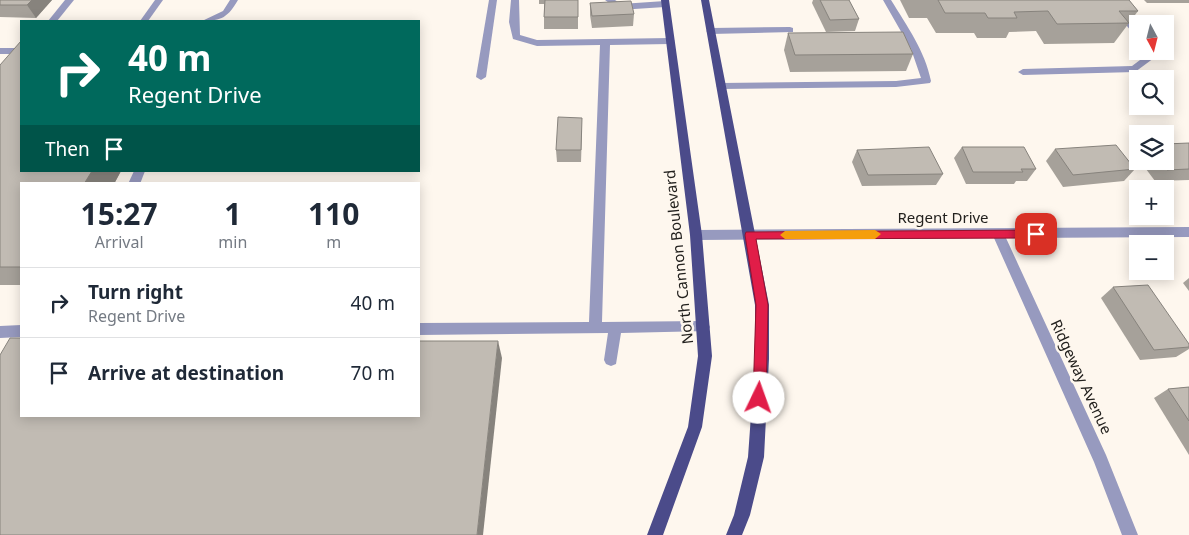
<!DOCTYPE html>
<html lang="en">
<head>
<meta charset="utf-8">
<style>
  body { margin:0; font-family:"Noto Sans",sans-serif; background:#f6f6f7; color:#1f2937; height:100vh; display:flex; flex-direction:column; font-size:19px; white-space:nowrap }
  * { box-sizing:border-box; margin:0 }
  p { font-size:16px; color:#747a83 }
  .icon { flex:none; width:28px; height:28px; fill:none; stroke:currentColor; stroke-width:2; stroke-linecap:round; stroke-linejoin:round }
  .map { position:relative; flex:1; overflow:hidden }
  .panel { position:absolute; left:20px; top:182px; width:400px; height:235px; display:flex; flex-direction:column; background:#fff; border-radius:0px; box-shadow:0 2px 12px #0003 }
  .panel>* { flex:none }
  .banner { position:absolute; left:20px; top:20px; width:400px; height:152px; border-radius:0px; box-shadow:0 2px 12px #0003; background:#00695c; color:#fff; overflow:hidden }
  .needle { width:32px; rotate:173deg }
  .buttons { position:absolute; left:1129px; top:15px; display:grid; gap:10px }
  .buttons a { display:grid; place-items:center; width:45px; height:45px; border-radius:0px; background:#fff; box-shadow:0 2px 12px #0003; font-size:25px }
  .pin { position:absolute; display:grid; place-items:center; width:42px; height:42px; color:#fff; margin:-21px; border-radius:10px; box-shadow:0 2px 8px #0006 }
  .me { position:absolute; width:55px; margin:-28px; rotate:3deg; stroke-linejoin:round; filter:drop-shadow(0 0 4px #0008) }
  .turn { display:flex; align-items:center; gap:18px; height:105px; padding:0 25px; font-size:22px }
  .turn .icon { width:65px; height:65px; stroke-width:2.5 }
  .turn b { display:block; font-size:35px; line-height:42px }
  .then { display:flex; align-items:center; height:48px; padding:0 25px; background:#0003; gap:10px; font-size:19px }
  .eta { display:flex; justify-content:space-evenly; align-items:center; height:85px; text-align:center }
  .eta b { font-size:30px; font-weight:700; line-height:35px }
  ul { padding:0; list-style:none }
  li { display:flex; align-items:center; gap:15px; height:70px; padding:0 25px; border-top:1px solid #e0e1e3 }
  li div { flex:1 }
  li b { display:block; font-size:19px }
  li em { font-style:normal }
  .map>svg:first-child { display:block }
</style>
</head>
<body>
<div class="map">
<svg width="1189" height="535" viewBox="0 0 1189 535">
  <rect width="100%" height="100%" fill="#fef7ee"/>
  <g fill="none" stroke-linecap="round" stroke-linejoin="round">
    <!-- minor -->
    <g fill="#979abf" fill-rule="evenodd">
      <polygon points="65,0 74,0 57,21 48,21"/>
      <polygon points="155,0 163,0 148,21 140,21"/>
      <path d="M230,0H238C228,17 222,21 202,21L223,11Z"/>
      <polygon points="489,0 497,0 486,77 481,80 476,77"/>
      <polygon points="511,0 519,0 520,35 537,40 670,38 675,41 670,44 610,45 602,322 703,321 708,323 710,327 708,331 621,333 616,364 611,366 606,364 604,360 608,333 419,335 419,323 589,322 600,45 537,46 513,39 509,22"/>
      <polygon points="605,0 615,0 621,4 665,1 669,4 665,7 619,10"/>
      <path d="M883,0H891C907,26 925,51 931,81L930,83L896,87L721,89L716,86L721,83L896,81L921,78L911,49Z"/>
      <polygon points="1106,0 1115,0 1138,27 1138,37 1135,36"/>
      <polygon points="790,27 793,28 793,32 711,34 706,31 711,28"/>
      <rect x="0" y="48" width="21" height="6"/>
      <polygon points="1142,51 1152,51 1154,58 1135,72 1023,75 1018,72 1023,69 1132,66 1144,57"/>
      <polygon points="134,171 145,171 140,184 128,184"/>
      <polygon points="1189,227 1189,237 1006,238 1106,455 1138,535 1122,535 1094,462 994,238 696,240 690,235 696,230"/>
      <polygon points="21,325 21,337 0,338 0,326"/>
    </g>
    <!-- major -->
    <g fill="#4b4b8a" fill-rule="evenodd">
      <polygon points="661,0 669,0 702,235 712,356 702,427 663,535 647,535 688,427 698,356 690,235"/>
      <polygon points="701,0 709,0 769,305 769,359 764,457 750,515 742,535 726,535 734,515 748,457 755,359 755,305"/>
    </g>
  </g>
  <!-- wall -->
  <g fill="#a6a19a">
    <polygon points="0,0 52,0 36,18 0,17"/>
    <polygon points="539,0 578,0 578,29 544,29 544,4 539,4"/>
    <polygon points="813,0 849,0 859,19 855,31 826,32 812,3"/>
    <polygon points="900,0 1129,0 1138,11 1114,43 1044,44 1036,31 1009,32 1006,38 977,38 974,33 936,33 927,18 909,18"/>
    <polygon points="1144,0 1189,0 1189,3 1147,3"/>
    <polygon points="590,3 634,14 633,26 592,28 590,15"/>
    <polygon points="788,33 913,54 906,71 790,72 784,50"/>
    <polygon points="0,65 21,171 121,171 114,184 21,184 21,285 0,285"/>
    <polygon points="582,130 581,162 557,162 556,150"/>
    <polygon points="1189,143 1189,180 1155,181 1140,161 1165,161"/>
    <polygon points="962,147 1036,169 1027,181 1016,181 1014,184 966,184 954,158"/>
    <polygon points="1055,149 1135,169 1124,181 1063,187 1046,161"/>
    <polygon points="857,150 943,174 936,185 862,186 852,162"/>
    <polygon points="1189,278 1189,291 1183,283"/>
    <polygon points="1113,287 1189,344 1189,349 1176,357 1140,360 1101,298"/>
    <polygon points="1189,387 1189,455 1154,398 1168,389"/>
  </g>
  <!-- shaded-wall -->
  <g fill="#87837d">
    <polygon points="32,0 52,0 36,18 27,5"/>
    <polygon points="92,171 121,171 114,184 84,184"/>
    <polygon points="498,341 502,358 483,535 477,535"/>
  </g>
  <!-- building -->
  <g fill="#c1bbb3" stroke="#87837d">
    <polygon points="0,0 32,0 27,5 0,5"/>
    <polygon points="545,0 578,0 578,17 544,17"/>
    <polygon points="820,0 849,0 859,19 830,20"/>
    <polygon points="938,0 1129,0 1138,11 1119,11 1129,23 1057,24 1048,11 1014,12 1017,18 988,18 985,13 945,13"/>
    <polygon points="631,1 634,14 592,16 590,3"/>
    <polygon points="903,32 913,54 795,55 788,33"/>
    <polygon points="21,41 21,171 92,171 84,184 21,184 21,267 0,267 0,65"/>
    <polygon points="558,117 582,118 581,150 556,150"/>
    <polygon points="1189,143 1189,169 1167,170 1161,161 1165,161 1165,144"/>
    <polygon points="1116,145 1135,169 1073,175 1055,149"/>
    <polygon points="929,147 943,174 868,175 857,150"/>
    <polygon points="962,147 1024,147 1036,169 1021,169 1023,172 973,172"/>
    <polygon points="1148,285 1189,344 1189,347 1154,350 1113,287"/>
    <polygon points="10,338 21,338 21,416 419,416 419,341 498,341 477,535 0,535 0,355"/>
    <polygon points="1189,387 1189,421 1168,389"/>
  </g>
  <!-- route -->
  <polygon fill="#e11d48" stroke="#92132f" points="1036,230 1041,234 1036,238 756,239 768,305 766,398 764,402 759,404 755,402 753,398 756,305 745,235 746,232"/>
  <!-- slow -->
  <polygon fill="#f59e0b" points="875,230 881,234 875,239 785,239 780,235 785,231"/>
  <g text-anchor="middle" stroke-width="5" stroke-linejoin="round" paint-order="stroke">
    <!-- street labels -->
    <g font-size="15" fill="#23211e" stroke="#fef7ee">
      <text x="943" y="223">Regent Drive</text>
      <text transform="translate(679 257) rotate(-96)" y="5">North Cannon Boulevard</text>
      <text transform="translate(1081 377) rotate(65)" y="5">Ridgeway Avenue</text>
    </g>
  </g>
</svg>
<div class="buttons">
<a><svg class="needle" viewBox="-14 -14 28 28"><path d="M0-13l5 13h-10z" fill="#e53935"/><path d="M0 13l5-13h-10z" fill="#747a83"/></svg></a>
<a><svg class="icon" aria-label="search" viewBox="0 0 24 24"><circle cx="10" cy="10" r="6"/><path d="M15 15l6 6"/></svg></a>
<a><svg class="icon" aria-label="layers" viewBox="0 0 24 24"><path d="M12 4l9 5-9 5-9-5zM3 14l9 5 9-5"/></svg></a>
<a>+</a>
<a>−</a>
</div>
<div class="pin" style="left:1036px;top:234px;background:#d93025"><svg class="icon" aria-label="arrive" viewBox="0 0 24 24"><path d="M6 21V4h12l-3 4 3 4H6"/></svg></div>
<svg class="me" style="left:759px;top:398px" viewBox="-20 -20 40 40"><circle r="19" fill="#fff"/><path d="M0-13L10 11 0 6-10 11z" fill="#e11d48"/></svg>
<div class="banner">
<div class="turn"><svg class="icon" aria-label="right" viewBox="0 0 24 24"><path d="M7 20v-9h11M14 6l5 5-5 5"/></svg><div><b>40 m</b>Regent Drive</div></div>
<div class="then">Then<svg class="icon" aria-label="arrive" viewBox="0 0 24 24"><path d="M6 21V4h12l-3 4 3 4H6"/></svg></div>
</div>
<section class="panel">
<div class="eta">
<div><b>15:27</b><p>Arrival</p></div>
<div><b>1</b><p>min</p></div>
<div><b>110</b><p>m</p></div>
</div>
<ul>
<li><svg class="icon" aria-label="right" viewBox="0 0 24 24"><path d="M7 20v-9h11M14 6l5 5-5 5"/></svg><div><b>Turn right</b><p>Regent Drive</p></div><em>40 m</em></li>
<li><svg class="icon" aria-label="arrive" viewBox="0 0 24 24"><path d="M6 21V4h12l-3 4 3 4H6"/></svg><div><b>Arrive at destination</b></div><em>70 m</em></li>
</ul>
</section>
</div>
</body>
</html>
